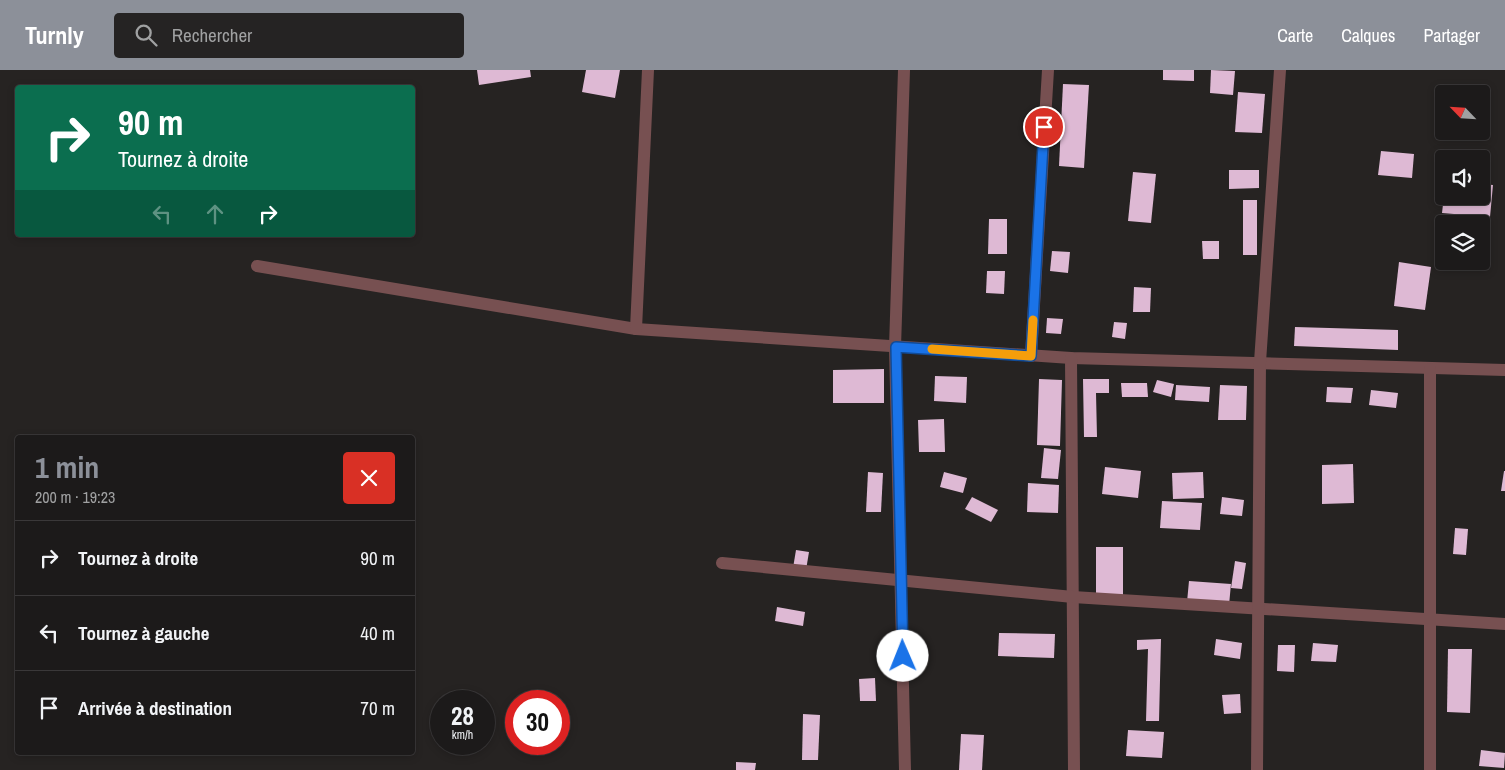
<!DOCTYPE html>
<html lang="fr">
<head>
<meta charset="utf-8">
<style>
  body { margin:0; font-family:"Archivo Narrow",sans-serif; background:#252323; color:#f1f3f6; height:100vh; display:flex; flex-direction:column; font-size:19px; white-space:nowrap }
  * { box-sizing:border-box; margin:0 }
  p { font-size:16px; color:#a0a1a2 }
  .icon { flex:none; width:28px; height:28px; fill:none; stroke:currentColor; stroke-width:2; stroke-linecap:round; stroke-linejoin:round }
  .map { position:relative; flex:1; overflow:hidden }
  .drawer { position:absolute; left:15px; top:365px; width:400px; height:320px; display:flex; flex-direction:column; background:#1c1a1a; border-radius:5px; box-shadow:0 2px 8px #0003,0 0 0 1px #3a3839 }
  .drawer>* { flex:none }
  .guide { position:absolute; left:15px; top:15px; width:400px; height:152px; border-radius:5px; box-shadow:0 2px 8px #0003,0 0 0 1px #3a3839; background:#0b6e4f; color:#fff; overflow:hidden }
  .needle { width:32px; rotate:295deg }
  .fabs { position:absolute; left:1435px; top:15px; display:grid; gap:10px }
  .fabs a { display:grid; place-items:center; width:55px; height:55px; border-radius:5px; background:#1c1a1a; box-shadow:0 2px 8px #0003,0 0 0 1px #3a3839; font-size:25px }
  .speed { position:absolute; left:430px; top:620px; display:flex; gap:10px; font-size:25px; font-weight:700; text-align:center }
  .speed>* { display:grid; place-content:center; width:65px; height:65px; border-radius:50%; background:#1c1a1a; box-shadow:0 2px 8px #0003,0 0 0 1px #3a3839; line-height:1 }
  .speed small { font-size:12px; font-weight:400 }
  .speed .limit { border:8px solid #d22; background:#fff; color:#111 }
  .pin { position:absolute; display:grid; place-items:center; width:42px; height:42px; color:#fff; margin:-21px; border:2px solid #fff; border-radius:50%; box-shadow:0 1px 5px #0007 }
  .me { position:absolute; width:55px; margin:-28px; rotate:359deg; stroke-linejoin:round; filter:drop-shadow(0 0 4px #0008) }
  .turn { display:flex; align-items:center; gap:18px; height:105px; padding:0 20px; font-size:22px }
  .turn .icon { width:65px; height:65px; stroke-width:2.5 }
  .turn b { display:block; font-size:35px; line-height:42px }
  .lanes { display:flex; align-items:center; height:48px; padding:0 20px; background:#0003; justify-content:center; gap:25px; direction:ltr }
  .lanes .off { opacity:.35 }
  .round { display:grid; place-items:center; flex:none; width:52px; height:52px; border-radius:5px; background:#252323 }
  .head { display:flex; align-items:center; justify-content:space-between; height:85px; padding:0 20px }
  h1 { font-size:30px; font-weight:800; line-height:38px; color:#8c9099 }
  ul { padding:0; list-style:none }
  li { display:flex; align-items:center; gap:15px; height:75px; padding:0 20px; border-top:1px solid #3a3839 }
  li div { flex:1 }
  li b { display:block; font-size:19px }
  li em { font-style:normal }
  header { display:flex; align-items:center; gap:30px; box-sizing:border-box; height:70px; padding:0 25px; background:#8c9099; color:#fff }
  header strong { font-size:24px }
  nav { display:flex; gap:28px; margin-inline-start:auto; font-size:18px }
  .search { width:350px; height:45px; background:#252323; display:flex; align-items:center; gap:12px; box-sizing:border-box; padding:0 18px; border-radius:5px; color:#a0a1a2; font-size:19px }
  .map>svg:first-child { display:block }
</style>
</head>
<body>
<header>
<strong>Turnly</strong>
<div class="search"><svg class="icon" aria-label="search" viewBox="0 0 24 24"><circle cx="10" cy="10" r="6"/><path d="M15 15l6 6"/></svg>Rechercher</div>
<nav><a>Carte</a><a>Calques</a><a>Partager</a></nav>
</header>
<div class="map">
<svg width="1505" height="700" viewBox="0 0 1505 700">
  <rect width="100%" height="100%" fill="#262322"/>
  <!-- building -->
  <g fill="#deb9d4">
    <polygon points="477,0 530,0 531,7 479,15"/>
    <polygon points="586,0 620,0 615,28 582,22"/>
    <polygon points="1163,0 1194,0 1194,11 1163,10"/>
    <polygon points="1211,0 1235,1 1233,25 1210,23"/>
    <polygon points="1063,14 1089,15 1084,98 1059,96"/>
    <polygon points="1238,22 1265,24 1262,63 1235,62"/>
    <polygon points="1381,81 1414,84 1412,108 1378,105"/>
    <polygon points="1229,100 1259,100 1259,118 1229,119"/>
    <polygon points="1133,102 1156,104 1151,153 1128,151"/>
    <polygon points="1481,114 1493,115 1490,147 1442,143 1444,126 1481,126"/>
    <rect x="1243" y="130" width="14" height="55"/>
    <polygon points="989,149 1007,149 1007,184 988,184"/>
    <polygon points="1202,171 1219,171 1219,189 1203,189"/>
    <polygon points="1052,181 1070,182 1068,203 1050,201"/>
    <polygon points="1399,192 1431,197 1425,240 1394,236"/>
    <polygon points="987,201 1005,201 1004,224 986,223"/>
    <polygon points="1134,217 1151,218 1150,242 1133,242"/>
    <polygon points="1047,248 1063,249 1061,264 1046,263"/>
    <polygon points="1114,252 1127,253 1125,269 1112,267"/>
    <polygon points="1295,257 1398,260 1398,280 1294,276"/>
    <polygon points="884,299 884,333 833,333 833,300"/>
    <polygon points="935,306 967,307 966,333 934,331"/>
    <polygon points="1039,309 1062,310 1060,376 1037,375"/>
    <polygon points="1083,309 1109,309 1109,323 1096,323 1097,367 1084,367"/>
    <polygon points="1157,310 1174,314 1171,327 1153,322"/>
    <polygon points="1121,313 1147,313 1148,327 1122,327"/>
    <polygon points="1176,315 1210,317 1209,332 1175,330"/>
    <polygon points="1220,315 1247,316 1246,350 1218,350"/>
    <polygon points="1327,317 1353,318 1351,333 1326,332"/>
    <polygon points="1371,320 1398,323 1396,338 1369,335"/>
    <polygon points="944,349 945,382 919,382 918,350"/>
    <polygon points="1044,378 1061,380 1058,409 1041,408"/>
    <polygon points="1353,394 1354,433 1322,434 1322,395"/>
    <polygon points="1105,397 1141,401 1138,428 1102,424"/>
    <polygon points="1504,401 1505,401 1505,421 1501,421"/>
    <polygon points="868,402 883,403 881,442 866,442"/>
    <polygon points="944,402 967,408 963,423 940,417"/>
    <polygon points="1203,402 1204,428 1173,429 1172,403"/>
    <polygon points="1028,413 1059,415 1058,443 1027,442"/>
    <polygon points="972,427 998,440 991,452 965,439"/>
    <polygon points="1222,427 1244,430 1242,446 1220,444"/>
    <polygon points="1162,431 1202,433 1200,460 1160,458"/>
    <polygon points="1455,458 1468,459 1466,485 1453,484"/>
    <rect x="1096" y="477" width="27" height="50"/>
    <polygon points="796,480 809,482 806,500 793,498"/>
    <polygon points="1235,491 1246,493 1242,519 1231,518"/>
    <polygon points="1189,511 1231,514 1229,535 1187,532"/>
    <polygon points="777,537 805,542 803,556 775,551"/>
    <polygon points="999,563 1055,564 1054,588 998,586"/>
    <polygon points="1161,569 1159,651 1146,651 1148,579 1137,580 1137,570"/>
    <polygon points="1216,569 1242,573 1240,589 1214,585"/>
    <polygon points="1313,573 1338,575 1336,592 1311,591"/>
    <polygon points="1278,575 1295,575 1294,602 1277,601"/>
    <polygon points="1448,579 1472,579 1470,643 1447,642"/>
    <polygon points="875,608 876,631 860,631 859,609"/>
    <polygon points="1240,624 1241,643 1224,644 1222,625"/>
    <polygon points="803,644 820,645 818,690 802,690"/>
    <polygon points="1128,660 1164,662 1162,688 1126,686"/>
    <polygon points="961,664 984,665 982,700 959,700"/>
    <polygon points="1481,680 1505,683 1504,698 1479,696"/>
    <polygon points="736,692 756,693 755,700 736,700"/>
  </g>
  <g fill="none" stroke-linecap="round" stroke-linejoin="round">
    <!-- minor -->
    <g stroke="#775051" stroke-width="12">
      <polyline points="904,0 895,277 905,700"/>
      <polyline points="257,196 636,259 1071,288 1505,300"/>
      <polyline points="636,259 648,0"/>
      <polyline points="1031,286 1048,0"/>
      <polyline points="1071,288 1074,700"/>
      <polyline points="722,493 1073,527 1505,554"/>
      <polyline points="1257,700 1260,292 1280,0"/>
      <polyline points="1430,700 1430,299"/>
    </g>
  </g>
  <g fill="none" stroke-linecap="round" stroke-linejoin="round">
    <defs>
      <polyline id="route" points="903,586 896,277 1031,286 1044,57"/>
    </defs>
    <!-- route casing -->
    <use href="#route" stroke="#114b97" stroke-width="12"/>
    <!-- route -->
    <use href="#route" stroke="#1a73e8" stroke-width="9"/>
    <!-- slow -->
    <polyline stroke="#f59e0b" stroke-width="9" points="932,279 1031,286 1033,250"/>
  </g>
</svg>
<div class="fabs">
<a><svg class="needle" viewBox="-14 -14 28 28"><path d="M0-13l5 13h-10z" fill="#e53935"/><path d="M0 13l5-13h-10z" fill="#a0a1a2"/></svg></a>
<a><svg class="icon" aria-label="sound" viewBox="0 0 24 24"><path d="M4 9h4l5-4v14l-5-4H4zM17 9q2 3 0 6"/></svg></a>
<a><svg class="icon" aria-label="layers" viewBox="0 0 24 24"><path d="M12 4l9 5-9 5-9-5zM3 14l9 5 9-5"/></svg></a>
</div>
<div class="speed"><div>28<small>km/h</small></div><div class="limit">30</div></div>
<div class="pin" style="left:1044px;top:57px;background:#d93025"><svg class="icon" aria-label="arrive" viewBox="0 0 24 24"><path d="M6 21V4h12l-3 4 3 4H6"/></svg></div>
<svg class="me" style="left:903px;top:586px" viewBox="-20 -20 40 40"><circle r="19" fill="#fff"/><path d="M0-13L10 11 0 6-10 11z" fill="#1a73e8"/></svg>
<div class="guide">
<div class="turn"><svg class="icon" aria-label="right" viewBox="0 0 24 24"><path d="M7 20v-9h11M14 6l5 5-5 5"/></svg><div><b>90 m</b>Tournez à droite</div></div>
<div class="lanes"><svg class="icon off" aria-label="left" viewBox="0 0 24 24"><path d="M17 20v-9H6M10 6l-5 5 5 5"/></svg><svg class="icon off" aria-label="ahead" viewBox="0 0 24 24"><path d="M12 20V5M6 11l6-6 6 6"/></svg><svg class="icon" aria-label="right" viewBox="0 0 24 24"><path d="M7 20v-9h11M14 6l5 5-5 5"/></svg></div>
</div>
<section class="drawer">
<div class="head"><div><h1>1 min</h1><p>200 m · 19:23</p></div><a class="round" style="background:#d93025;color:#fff"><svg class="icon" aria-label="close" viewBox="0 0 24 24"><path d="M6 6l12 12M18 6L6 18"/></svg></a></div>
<ul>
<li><svg class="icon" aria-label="right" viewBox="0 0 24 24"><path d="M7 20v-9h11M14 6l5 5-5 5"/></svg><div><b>Tournez à droite</b></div><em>90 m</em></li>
<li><svg class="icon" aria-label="left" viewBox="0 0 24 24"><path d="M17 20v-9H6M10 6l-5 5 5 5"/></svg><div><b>Tournez à gauche</b></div><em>40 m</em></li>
<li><svg class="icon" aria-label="arrive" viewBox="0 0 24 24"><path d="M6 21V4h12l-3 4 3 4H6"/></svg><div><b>Arrivée à destination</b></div><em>70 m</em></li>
</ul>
</section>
</div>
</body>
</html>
